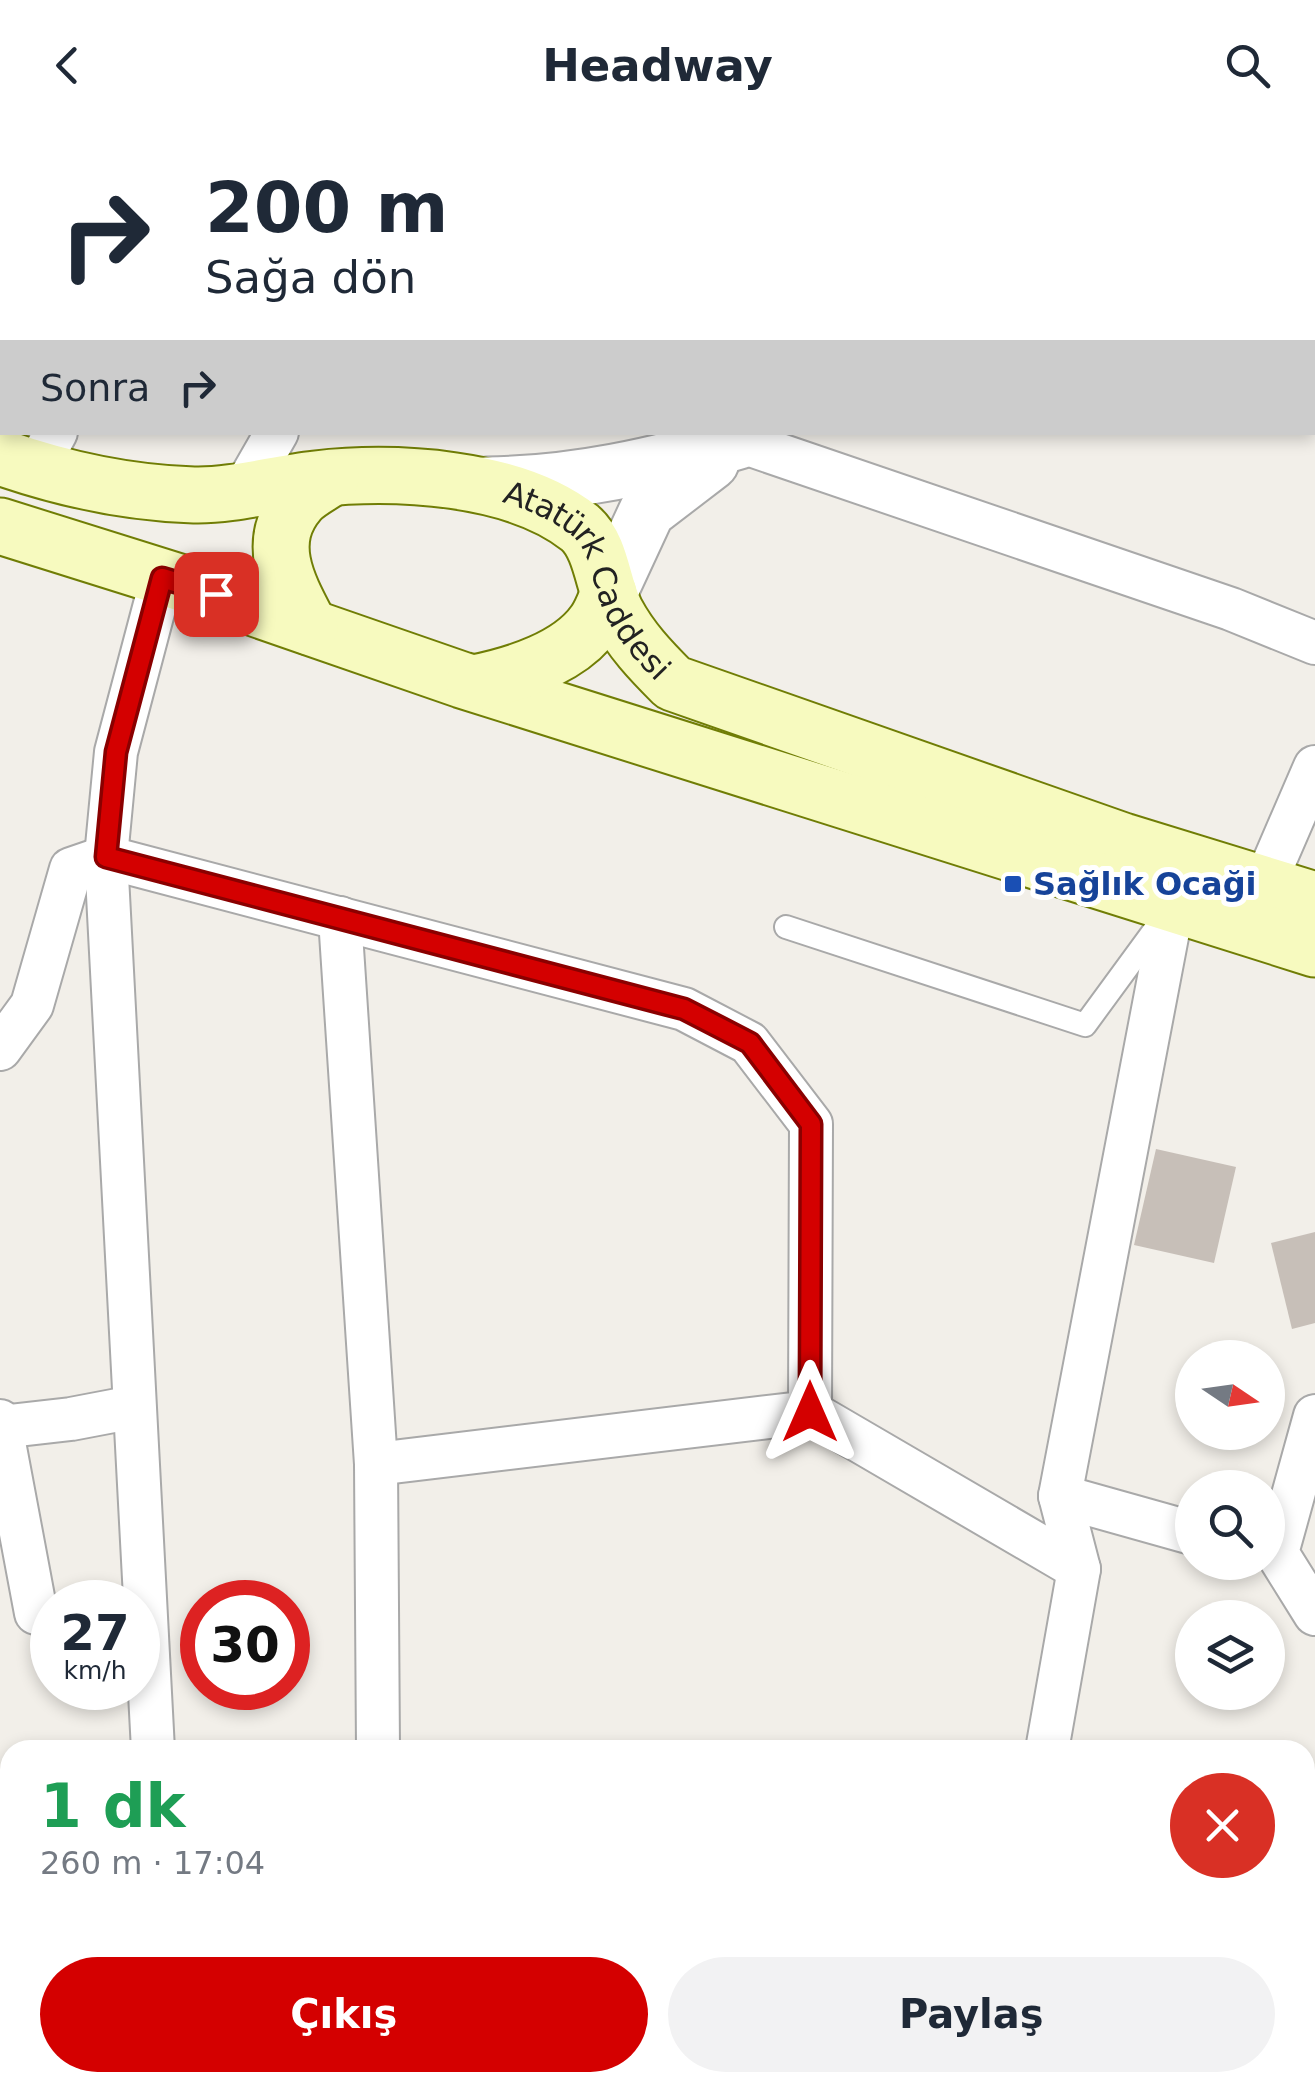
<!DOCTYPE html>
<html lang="tr">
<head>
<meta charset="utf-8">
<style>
  body { margin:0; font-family:"DejaVu Sans",sans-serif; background:#f2f2f3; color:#1f2937; height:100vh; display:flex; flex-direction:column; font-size:38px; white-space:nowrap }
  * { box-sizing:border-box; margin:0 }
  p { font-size:32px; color:#747a83 }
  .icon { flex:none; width:55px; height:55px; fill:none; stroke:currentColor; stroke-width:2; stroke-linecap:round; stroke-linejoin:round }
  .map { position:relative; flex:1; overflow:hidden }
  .panel { position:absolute; left:0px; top:1610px; width:1315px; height:352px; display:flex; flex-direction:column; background:#fff; border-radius:30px 30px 0 0; box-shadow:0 5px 15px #0003 }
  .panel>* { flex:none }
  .top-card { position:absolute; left:0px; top:0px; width:1315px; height:305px; box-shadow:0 5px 15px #0003; background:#fff; color:#1f2937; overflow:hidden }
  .needle { width:65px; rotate:103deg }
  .tools { position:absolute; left:1175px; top:1210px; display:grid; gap:20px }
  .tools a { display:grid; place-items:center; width:110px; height:110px; border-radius:50%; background:#fff; box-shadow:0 5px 15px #0003; font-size:50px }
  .speed { position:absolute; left:30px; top:1450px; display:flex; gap:20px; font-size:50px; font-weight:700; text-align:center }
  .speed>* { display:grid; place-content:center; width:130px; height:130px; border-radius:50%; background:#fff; box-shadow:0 5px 15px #0003; line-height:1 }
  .speed small { font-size:25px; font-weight:400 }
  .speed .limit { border:15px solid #d22; background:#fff; color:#111 }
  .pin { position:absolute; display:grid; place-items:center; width:85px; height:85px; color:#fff; margin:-42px; border-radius:20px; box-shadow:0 5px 15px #0006 }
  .me { position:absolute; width:110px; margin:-55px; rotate:0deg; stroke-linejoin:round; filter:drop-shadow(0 0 8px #0008) }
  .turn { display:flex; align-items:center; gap:35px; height:210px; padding:0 40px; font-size:45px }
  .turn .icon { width:130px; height:130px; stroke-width:2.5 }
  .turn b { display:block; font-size:70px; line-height:85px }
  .then { display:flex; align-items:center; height:95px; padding:0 40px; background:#0003; gap:20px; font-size:38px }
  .round { display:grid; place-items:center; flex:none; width:105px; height:105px; border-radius:52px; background:#f2f2f3 }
  .overview { display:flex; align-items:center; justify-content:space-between; height:170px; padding:0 40px }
  h1 { font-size:60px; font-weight:600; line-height:75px; color:#1e9e55 }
  .primary-button { display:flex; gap:20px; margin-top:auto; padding:20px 40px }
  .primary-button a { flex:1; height:115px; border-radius:60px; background:#d40000; color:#fff; font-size:40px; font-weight:600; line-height:115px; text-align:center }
  .primary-button a+a { background:#f2f2f3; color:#1f2937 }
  header { display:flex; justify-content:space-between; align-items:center; height:130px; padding:0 40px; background:#fff; font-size:45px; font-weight:600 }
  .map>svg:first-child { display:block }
</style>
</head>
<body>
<header><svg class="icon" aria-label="back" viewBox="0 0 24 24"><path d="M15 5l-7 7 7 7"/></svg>Headway<svg class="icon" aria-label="search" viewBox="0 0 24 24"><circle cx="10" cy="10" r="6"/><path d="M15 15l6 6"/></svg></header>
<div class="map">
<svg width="1315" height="1961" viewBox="0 0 1315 1961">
  <rect width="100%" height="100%" fill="#f2efe9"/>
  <!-- building -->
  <g fill="#c7bfb8">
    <polygon points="1156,1019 1236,1037 1214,1133 1134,1115"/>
    <polygon points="1315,1102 1315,1193 1292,1199 1271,1113"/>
  </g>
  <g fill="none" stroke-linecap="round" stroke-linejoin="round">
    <defs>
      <polyline id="service" points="786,797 1085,895 1159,794"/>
      <g id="minor">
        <polyline points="557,0 561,2"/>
        <polyline points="226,2 227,0"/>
        <polyline points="515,2 520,0"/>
        <polyline points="885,2 887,0"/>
        <polyline points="739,311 1231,479 1315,513"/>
        <polyline points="36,339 56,302"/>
        <polyline points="245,358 277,302"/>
        <polyline points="1264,755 1315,637"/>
        <polyline points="340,788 376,1334 378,1620"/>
        <polyline points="0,919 32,875 71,739 106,727 684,879 749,913 811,994 810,1282"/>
        <polyline points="1315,1286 1277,1423 1315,1484"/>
        <polyline points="0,1291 36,1483"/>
        <polyline points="1,1297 71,1289 134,1277"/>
        <polyline points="376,1334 810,1282 1079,1439"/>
        <polyline points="1060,1366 1192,1403"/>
        <polyline points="153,1620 106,727 116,622 162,448"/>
        <polyline points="1047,1620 1079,1439 1060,1366 1173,775"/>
        <polyline points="169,1952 169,1961"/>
        <polyline points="1067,1952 1086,1961"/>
      </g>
      <g id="tertiary">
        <polyline points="1312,23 1315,22"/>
        <path d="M486,355C574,354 655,336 739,311"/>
        <polyline points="609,463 647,381 711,332"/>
      </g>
      <g id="secondary">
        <path id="s1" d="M0,327C63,349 128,363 194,365C232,366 277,353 315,349C395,340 515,346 580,398C602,417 603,457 616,482C631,510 650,530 673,553L1123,711L1315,770"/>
        <polyline points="0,396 185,454 462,550 1315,819"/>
        <path d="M310,497C289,457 263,413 299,371C307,362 321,355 331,348"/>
        <path d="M474,553C514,545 570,528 595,492C601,484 605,472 609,463"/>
      </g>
    </defs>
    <!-- service casing -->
    <use href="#service" stroke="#a9a9a9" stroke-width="26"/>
    <!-- minor casing -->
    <use href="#minor" stroke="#a9a9a9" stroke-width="46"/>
    <!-- tertiary casing -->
    <use href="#tertiary" stroke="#a9a9a9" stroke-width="59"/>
    <!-- secondary casing -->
    <use href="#secondary" stroke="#707d05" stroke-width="59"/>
    <!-- service -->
    <use href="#service" stroke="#fff" stroke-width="22"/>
    <!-- minor -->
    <use href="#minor" stroke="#fff" stroke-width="42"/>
    <!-- tertiary -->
    <use href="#tertiary" stroke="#fff" stroke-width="55"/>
    <!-- secondary -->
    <use href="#secondary" stroke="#f7fabf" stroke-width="55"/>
  </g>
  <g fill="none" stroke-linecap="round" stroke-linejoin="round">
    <defs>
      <polyline id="route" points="216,464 162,448 116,622 106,727 684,879 750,913 811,994 810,1282"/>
    </defs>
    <!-- route casing -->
    <use href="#route" stroke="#8a0000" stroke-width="25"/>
    <!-- route -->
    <use href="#route" stroke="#d40000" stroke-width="18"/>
  </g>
  <!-- markers -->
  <rect fill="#1a4fb4" stroke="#fff" stroke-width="4" x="1003" y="744" width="20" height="20" rx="5"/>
  <g text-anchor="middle" stroke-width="10" stroke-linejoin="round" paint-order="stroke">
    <!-- street labels -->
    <g font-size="32" fill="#222" stroke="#fff">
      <text dy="11" stroke="none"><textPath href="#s1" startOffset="640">Atatürk Caddesi</textPath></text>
    </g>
    <!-- transit labels -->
    <g font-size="32" font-weight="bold" fill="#164399" stroke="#fff" text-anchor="start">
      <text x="1033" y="765">Sağlık Ocaği</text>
    </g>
  </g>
</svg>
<div class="tools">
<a><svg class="needle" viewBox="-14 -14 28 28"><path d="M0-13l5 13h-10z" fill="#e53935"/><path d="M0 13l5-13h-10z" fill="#747a83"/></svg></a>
<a><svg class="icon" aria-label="search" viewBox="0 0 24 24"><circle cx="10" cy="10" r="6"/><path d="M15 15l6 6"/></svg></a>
<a><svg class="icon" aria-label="layers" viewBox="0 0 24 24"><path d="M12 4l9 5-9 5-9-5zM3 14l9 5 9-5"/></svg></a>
</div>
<div class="speed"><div>27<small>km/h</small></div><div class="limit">30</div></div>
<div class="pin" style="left:216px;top:464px;background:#d93025"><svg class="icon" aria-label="arrive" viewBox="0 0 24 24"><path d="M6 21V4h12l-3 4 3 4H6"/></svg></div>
<svg class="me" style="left:810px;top:1282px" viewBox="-20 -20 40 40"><path d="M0-17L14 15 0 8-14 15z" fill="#d40000" stroke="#fff" stroke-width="4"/></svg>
<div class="top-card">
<div class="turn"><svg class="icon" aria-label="right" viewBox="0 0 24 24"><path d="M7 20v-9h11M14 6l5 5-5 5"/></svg><div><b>200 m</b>Sağa dön</div></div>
<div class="then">Sonra<svg class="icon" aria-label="right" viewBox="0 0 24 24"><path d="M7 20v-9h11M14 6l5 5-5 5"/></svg></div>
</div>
<section class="panel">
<div class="overview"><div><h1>1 dk</h1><p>260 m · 17:04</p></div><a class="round" style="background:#d93025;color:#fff"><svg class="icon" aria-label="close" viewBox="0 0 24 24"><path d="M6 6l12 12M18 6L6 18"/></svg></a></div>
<div class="primary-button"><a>Çıkış</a><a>Paylaş</a></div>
</section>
</div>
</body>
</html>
